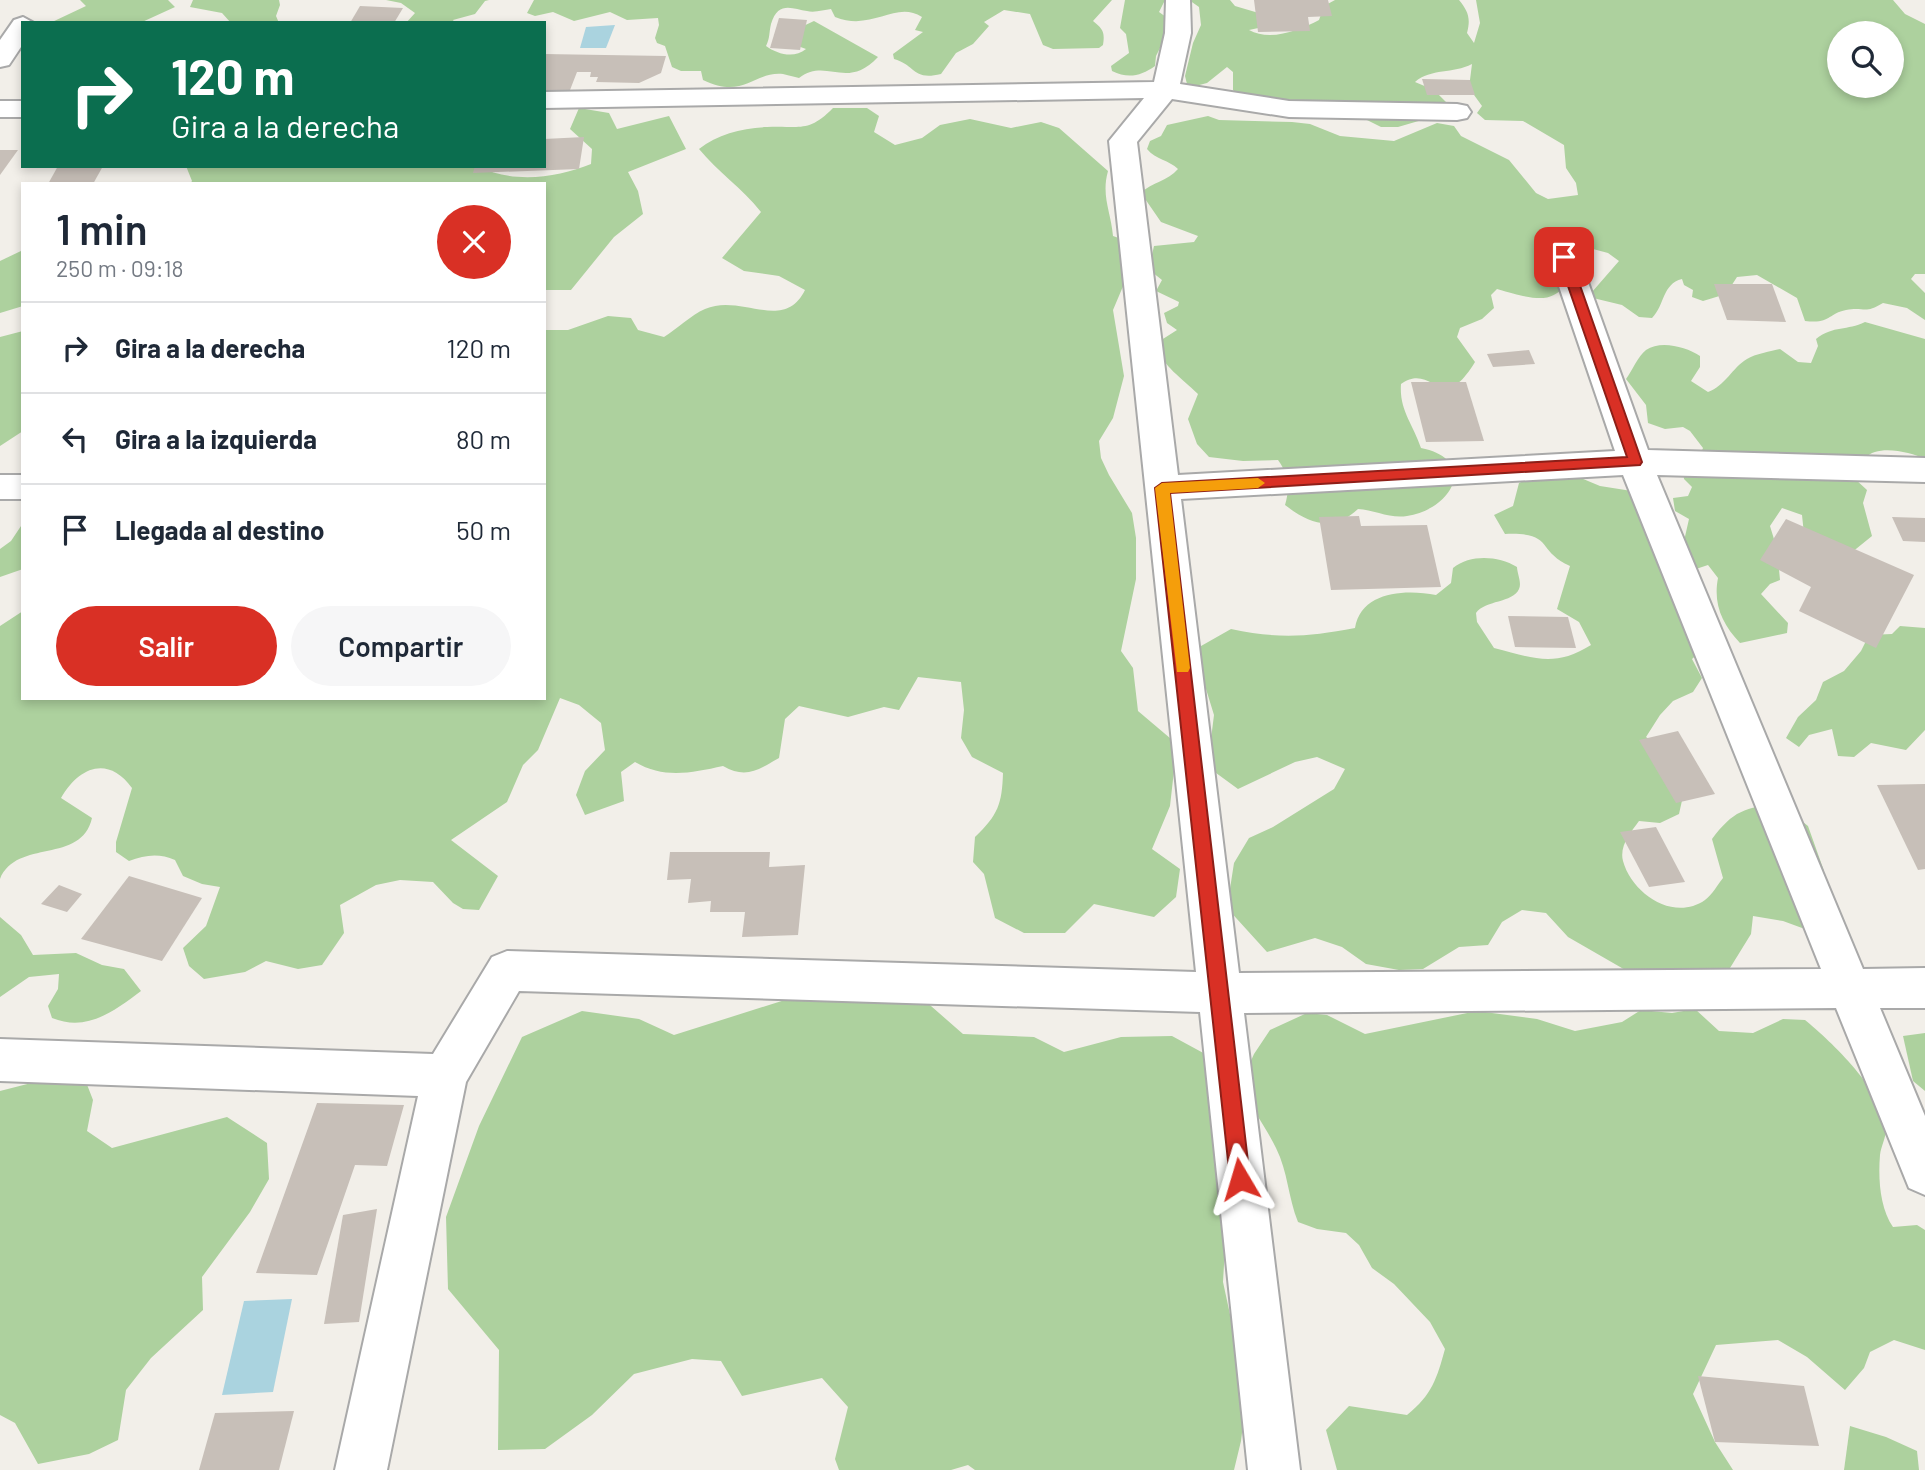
<!DOCTYPE html>
<html lang="es">
<head>
<meta charset="utf-8">
<style>
  body { margin:0; font-family:Barlow,sans-serif; background:#f6f6f7; color:#1f2937; height:100vh; display:flex; flex-direction:column; font-size:26px; white-space:nowrap }
  * { box-sizing:border-box; margin:0 }
  p { font-size:23px; color:#747a83 }
  .icon { flex:none; width:38px; height:38px; fill:none; stroke:currentColor; stroke-width:2; stroke-linecap:round; stroke-linejoin:round }
  .map { position:relative; flex:1; overflow:hidden }
  .panel { position:absolute; left:21px; top:182px; width:525px; height:518px; display:flex; flex-direction:column; background:#fff; border-radius:0px; box-shadow:0 4px 10px #0003 }
  .panel>* { flex:none }
  .hud { position:absolute; left:21px; top:21px; width:525px; height:147px; border-radius:0px; box-shadow:0 4px 10px #0003; background:#0b6e4f; color:#fff; overflow:hidden }
  .tools { position:absolute; left:1827px; top:21px; display:grid; gap:14px }
  .tools a { display:grid; place-items:center; width:77px; height:77px; border-radius:50%; background:#fff; box-shadow:0 4px 10px #0003; font-size:35px }
  .pin { position:absolute; display:grid; place-items:center; width:60px; height:60px; color:#fff; margin:-30px; border-radius:14px; box-shadow:0 4px 10px #0006 }
  .me { position:absolute; width:77px; margin:-38px; rotate:353deg; stroke-linejoin:round; filter:drop-shadow(0 0 5px #0008) }
  .turn { display:flex; align-items:center; gap:24px; height:147px; padding:0 35px; font-size:32px }
  .turn .icon { width:91px; height:91px; stroke-width:2.5 }
  .turn b { display:block; font-size:49px; line-height:60px }
  .round { display:grid; place-items:center; flex:none; width:74px; height:74px; border-radius:37px; background:#f6f6f7 }
  .summary { display:flex; align-items:center; justify-content:space-between; height:119px; padding:0 35px }
  h1 { font-size:42px; font-weight:600; line-height:52px }
  .button { display:flex; gap:14px; margin-top:auto; padding:14px 35px }
  .button a { flex:1; height:80px; border-radius:42px; background:#d93025; color:#fff; font-size:28px; font-weight:600; line-height:80px; text-align:center }
  .button a+a { background:#f6f6f7; color:#1f2937 }
  ul { padding:0; list-style:none }
  li { display:flex; align-items:center; gap:21px; height:91px; padding:0 35px; border-top:2px solid #e0e1e3 }
  li div { flex:1 }
  li b { display:block; font-size:26px }
  li em { font-style:normal }
  .map>svg:first-child { display:block }
</style>
</head>
<body>
<div class="map">
<svg width="1925" height="1470" viewBox="0 0 1925 1470">
  <rect width="100%" height="100%" fill="#f2efe9"/>
  <!-- forest -->
  <g fill="#add19e" fill-rule="evenodd">
    <polygon points="80,0 168,0 175,7 140,23 50,23 86,6"/>
    <polygon points="193,0 279,0 280,5 276,16 279,23 231,23 222,13 190,7"/>
    <polygon points="386,0 489,0 485,1 475,14 453,20 455,23 406,23 415,13 401,3"/>
    <path d="M534,0H1112L1093,21C1103,29 1105,32 1103,45L1099,48L1053,49L1043,45L1030,14L1004,10L984,22L989,26L973,44L956,53L941,74C912,81 916,65 894,59L893,54L923,32L915,30L922,17C895,0 873,32 835,17L831,9C824,10 814,13 807,11C793,9 778,0 771,24C769,32 770,38 766,46C777,54 794,59 806,49L795,45L799,28L814,21L878,57C846,91 827,57 799,78C794,77 788,75 783,74C754,71 744,100 703,80L701,71H681L672,67L665,46L657,43L655,38L659,25L658,18L627,20L610,12L574,21L553,12L535,16L527,13Z"/>
    <path d="M1125,0H1165L1159,12L1173,22L1156,56L1155,66C1141,76 1128,79 1112,71L1111,66L1129,53L1126,34L1120,28Z"/>
    <path d="M1189,0H1230L1235,6L1262,14L1263,27L1249,30C1270,42 1300,30 1319,20L1324,6L1335,0H1459C1468,11 1471,18 1467,33L1474,43L1480,23L1476,0H1893L1905,14L1925,24V274H1915L1911,279L1925,293V320L1907,308L1883,303C1863,315 1865,306 1846,310C1827,314 1831,324 1805,321L1797,298L1757,275L1737,277L1726,294L1703,301L1692,297L1693,290L1684,285L1682,279C1662,284 1665,305 1652,318L1639,317L1622,305L1593,298L1592,292L1619,261L1608,253L1593,249C1555,296 1563,309 1497,289L1491,295L1494,308L1482,319L1460,328L1457,337L1475,362C1440,419 1434,361 1401,384C1399,410 1413,424 1421,448C1480,460 1451,510 1407,516C1391,519 1374,510 1358,509C1333,532 1311,525 1285,505C1290,488 1289,475 1278,460L1243,461L1209,457L1197,444L1188,419L1198,394C1181,377 1164,368 1155,344L1177,330L1167,323L1164,313L1178,306L1179,302L1156,291L1162,280L1147,268L1149,262L1124,284L1113,310L1124,376L1113,418L1099,441L1101,458L1109,475L1132,513L1136,538V579L1121,651L1133,668L1138,711L1177,744L1170,806L1152,849L1180,869L1176,897L1154,917L1094,904L1065,933H1024L995,918L984,874L973,862L975,837C998,815 1002,804 1003,773L972,757L961,738L964,710L961,682L918,677L899,710L884,707L848,717L799,706L785,719L779,758C758,770 746,779 723,766C691,773 664,779 635,762L621,772L624,801L585,815L576,795L585,771L605,750L601,723L579,705L560,698L538,750L523,765L507,802L451,840L498,876L479,910L463,909L453,903L433,882L400,880L376,885L340,905L344,933L322,965L298,969L266,961L245,972L204,979L189,966L183,948L206,926L220,887L202,884L183,876L175,860C159,853 145,855 129,861L116,852V842L132,788C108,755 79,767 61,798L92,818C81,865 17,838 0,879V626L23,611V698H544V330H568L608,316L631,318L638,330L664,337C677,329 691,315 705,309C741,293 784,333 805,290L779,276L744,271L722,258L761,212C742,188 718,172 699,149C718,134 742,128 767,127C798,125 808,134 833,108H867L879,116L874,132L895,145L922,138L940,125L970,119L1011,128L1041,122L1059,128L1108,171C1101,196 1111,212 1113,236L1151,249V259L1154,246L1194,242L1198,236L1161,222L1141,193C1152,182 1168,181 1178,169C1169,160 1156,160 1147,149L1150,141L1161,136L1167,125L1208,116L1219,120L1292,122L1310,124L1340,136L1394,141L1437,123L1454,126L1461,136L1509,160L1536,193L1548,199L1578,195L1576,183L1566,168L1564,145L1523,121L1485,120L1477,113L1482,106L1469,88L1472,64C1453,74 1431,68 1415,82L1434,90L1446,102L1422,120L1398,127H1381L1359,116L1243,102L1233,90V72L1227,67L1207,83L1188,88L1185,76L1193,43L1201,25L1199,7ZM1839,33H1892V86H1839Z"/>
    <path d="M579,108L609,113L617,129L669,116L686,149L628,172L638,191L643,214L614,237L571,290H544V184H190L192,181L186,166H478C512,184 557,178 591,164L592,149L570,129Z"/>
    <polygon points="23,250 23,306 0,313 0,261"/>
    <path d="M1865,322L1925,339V459C1910,452 1878,444 1865,458C1861,462 1858,473 1855,479L1867,490L1863,503L1872,536L1851,553L1804,534L1802,515L1782,508L1770,526L1777,549L1780,580L1770,584L1761,594L1788,623L1787,633L1740,643C1722,624 1713,604 1718,578L1708,565L1696,569L1684,541L1689,519L1675,511L1673,498L1688,496L1692,487L1684,479L1683,471L1699,458L1703,448L1690,431L1683,427L1665,429L1648,423L1646,405L1626,379C1632,371 1638,356 1646,350C1661,340 1686,347 1700,356V367L1691,381L1708,392C1725,386 1732,368 1747,359C1755,354 1771,351 1780,349L1798,362L1811,363L1818,346L1816,339C1834,325 1847,331 1865,322Z"/>
    <polygon points="23,331 23,431 0,446 0,337"/>
    <path d="M1564,471L1600,486L1638,492L1701,651L1692,659L1702,678L1693,692L1673,701L1660,715L1646,737L1666,751L1683,796L1679,814L1660,823L1639,821C1631,832 1619,846 1623,861C1632,894 1674,922 1705,900C1712,895 1718,884 1723,878L1712,839C1733,811 1745,807 1780,804L1808,826L1824,871L1813,932L1783,921L1753,916L1751,934L1730,968L1700,980L1634,975L1568,937L1546,913L1522,910L1502,922L1488,945L1459,947L1423,969L1399,970L1366,964L1342,947L1315,938L1267,952L1227,908L1234,863L1249,838L1273,827L1334,789L1345,769L1317,757L1295,762L1238,789L1212,770L1210,747L1214,715L1194,650L1231,629C1279,639 1307,637 1355,628C1361,591 1406,589 1436,595L1451,583L1453,568C1471,554 1498,556 1517,567C1517,573 1522,583 1519,589C1513,603 1485,600 1476,613L1477,622L1494,648C1534,658 1554,668 1591,645L1579,622L1557,609L1570,566C1535,550 1555,532 1505,534L1494,515L1513,506L1519,483L1543,472Z"/>
    <polygon points="23,523 23,569 0,577 0,549 11,541"/>
    <polygon points="1900,626 1925,628 1925,730 1906,750 1871,743 1854,757 1838,756 1832,729 1809,735 1799,747 1786,738 1798,717 1816,700 1823,682 1844,671 1861,651 1869,635 1892,634"/>
    <path d="M0,917L21,935L33,955L76,953L102,965L124,969L141,991C113,1012 87,1032 52,1018L48,1006L58,989L59,974L29,977L0,997Z"/>
    <polygon points="859,992 923,999 963,1034 1034,1037 1064,1052 1121,1037 1172,1036 1207,1055 1211,1133 1229,1179 1223,1282 1247,1393 1241,1441 1234,1470 975,1470 968,1465 951,1470 839,1470 835,1459 848,1407 822,1378 742,1396 721,1361 692,1359 634,1374 592,1415 545,1449 498,1450 499,1350 448,1289 446,1217 479,1126 522,1037 582,1011 639,1019 674,1035 788,999"/>
    <path d="M1695,1009L1719,1031L1753,1033L1783,1019L1805,1020C1831,1041 1887,1095 1886,1129C1886,1138 1881,1146 1880,1155C1878,1179 1880,1208 1893,1227L1917,1225L1925,1230V1350L1894,1340L1870,1352L1864,1368L1845,1390L1807,1357L1778,1340L1716,1345L1693,1394L1715,1442L1733,1470H1337L1326,1430L1349,1406L1407,1415C1432,1395 1437,1378 1445,1349L1430,1322L1394,1284L1372,1268L1359,1245L1346,1233L1317,1229L1298,1222C1288,1197 1288,1172 1276,1148C1265,1126 1251,1107 1240,1085L1254,1054L1270,1030L1307,1013L1327,1015L1365,1034L1477,1011L1537,1019L1575,1031L1622,1022L1641,1010L1672,1013Z"/>
    <polygon points="1925,1033 1925,1091 1913,1081 1903,1036"/>
    <polygon points="43,1080 86,1082 93,1100 87,1131 112,1148 227,1117 267,1143 269,1179 250,1212 202,1277 203,1310 151,1358 126,1390 118,1440 89,1454 38,1464 15,1423 0,1415 0,1091"/>
    <polygon points="1850,1426 1886,1437 1917,1451 1919,1470 1844,1470"/>
  </g>
  <!-- water -->
  <g fill="#aad3df">
    <polygon points="615,25 606,48 580,48 586,27"/>
    <polygon points="292,1299 273,1392 222,1395 244,1301"/>
  </g>
  <!-- building -->
  <g fill="#c7bfb8">
    <polygon points="1254,0 1328,0 1332,16 1308,17 1310,31 1258,32"/>
    <polygon points="360,6 403,8 394,23 350,23"/>
    <polygon points="779,18 807,20 800,50 770,48"/>
    <polygon points="544,54 666,56 661,73 639,83 596,82 598,77 590,77 591,72 577,72 570,90 544,90"/>
    <polygon points="1422,79 1470,80 1475,95 1427,95"/>
    <polygon points="584,137 579,169 473,173 475,166 544,166 544,139"/>
    <polygon points="0,150 18,150 0,175"/>
    <polygon points="58,166 103,166 93,184 48,184"/>
    <polygon points="1714,284 1772,284 1786,322 1727,320"/>
    <polygon points="1529,350 1535,364 1493,367 1487,354"/>
    <polygon points="1411,382 1466,382 1484,441 1426,442"/>
    <polygon points="1359,516 1361,526 1427,525 1441,587 1331,590 1319,517"/>
    <polygon points="1892,517 1925,518 1925,542 1903,541"/>
    <polygon points="1786,519 1914,575 1876,648 1799,611 1811,587 1760,560"/>
    <polygon points="1508,616 1568,617 1576,648 1515,647"/>
    <polygon points="1678,731 1715,794 1676,803 1639,740"/>
    <polygon points="1925,784 1925,869 1918,870 1877,785"/>
    <polygon points="1656,827 1685,882 1649,887 1620,832"/>
    <polygon points="670,852 770,852 769,867 805,865 798,935 742,937 745,912 710,912 711,901 688,903 691,879 667,880"/>
    <polygon points="129,876 202,898 162,961 81,939"/>
    <polygon points="59,885 82,894 67,912 41,904"/>
    <polygon points="317,1103 404,1105 387,1166 355,1165 317,1275 256,1273"/>
    <polygon points="377,1209 359,1322 324,1324 343,1215"/>
    <polygon points="1698,1376 1804,1386 1819,1446 1715,1442"/>
    <polygon points="294,1411 279,1470 199,1470 215,1413"/>
  </g>
  <g fill="none" stroke-linecap="round" stroke-linejoin="round">
    <defs>
      <g id="minor">
        <path d="M1166,0H1190L1191,33L1180,84L1289,101L1457,104L1467,106L1471,112L1467,118L1457,120L1289,117L1172,99L1137,142L1178,475L1615,451L1549,257L1554,250L1564,248L1574,250L1579,257L1648,450L1925,458V482L1657,475L1863,969L1925,968V1008H1880L1925,1116V1195L1909,1188L1836,1008L1244,1013L1300,1470H1248L1200,1012L519,991L466,1082L387,1470H335L418,1096L0,1081V1039L433,1054L492,957L507,951L1196,972L1109,141L1144,98L544,108V92L1154,82L1165,33ZM1623,475L1821,969L1239,973L1181,499Z"/>
        <polygon points="23,17 34,23 23,23 23,44 9,65 0,67 0,40 14,20"/>
        <rect x="0" y="101" width="23" height="16"/>
        <rect x="0" y="475" width="23" height="24"/>
      </g>
    </defs>
    <!-- minor casing -->
    <use href="#minor" stroke="#a9a9a9" stroke-width="4"/>
    <!-- minor -->
    <use href="#minor" fill="#fff" fill-rule="evenodd"/>
  </g>
  <!-- route -->
  <polygon fill="#d93025" stroke="#8d1f18" stroke-width="2" points="1564,254 1570,257 1642,462 1640,465 1170,493 1250,1179 1247,1186 1240,1188 1233,1186 1230,1179 1155,488 1162,483 1627,457 1558,257"/>
  <!-- slow -->
  <polygon fill="#f59e0b" points="1258,478 1265,483 1258,488 1170,493 1190,668 1188,672 1177,672 1155,488 1162,483"/>
</svg>
<div class="tools">
<a><svg class="icon" aria-label="search" viewBox="0 0 24 24"><circle cx="10" cy="10" r="6"/><path d="M15 15l6 6"/></svg></a>
</div>
<div class="pin" style="left:1564px;top:257px;background:#d93025"><svg class="icon" aria-label="arrive" viewBox="0 0 24 24"><path d="M6 21V4h12l-3 4 3 4H6"/></svg></div>
<svg class="me" style="left:1240px;top:1179px" viewBox="-20 -20 40 40"><path d="M0-17L14 15 0 8-14 15z" fill="#d93025" stroke="#fff" stroke-width="4"/></svg>
<div class="hud">
<div class="turn"><svg class="icon" aria-label="right" viewBox="0 0 24 24"><path d="M7 20v-9h11M14 6l5 5-5 5"/></svg><div><b>120 m</b>Gira a la derecha</div></div>
</div>
<section class="panel">
<div class="summary"><div><h1>1 min</h1><p>250 m · 09:18</p></div><a class="round" style="background:#d93025;color:#fff"><svg class="icon" aria-label="close" viewBox="0 0 24 24"><path d="M6 6l12 12M18 6L6 18"/></svg></a></div>
<ul>
<li><svg class="icon" aria-label="right" viewBox="0 0 24 24"><path d="M7 20v-9h11M14 6l5 5-5 5"/></svg><div><b>Gira a la derecha</b></div><em>120 m</em></li>
<li><svg class="icon" aria-label="left" viewBox="0 0 24 24"><path d="M17 20v-9H6M10 6l-5 5 5 5"/></svg><div><b>Gira a la izquierda</b></div><em>80 m</em></li>
<li><svg class="icon" aria-label="arrive" viewBox="0 0 24 24"><path d="M6 21V4h12l-3 4 3 4H6"/></svg><div><b>Llegada al destino</b></div><em>50 m</em></li>
</ul>
<div class="button"><a>Salir</a><a>Compartir</a></div>
</section>
</div>
</body>
</html>
